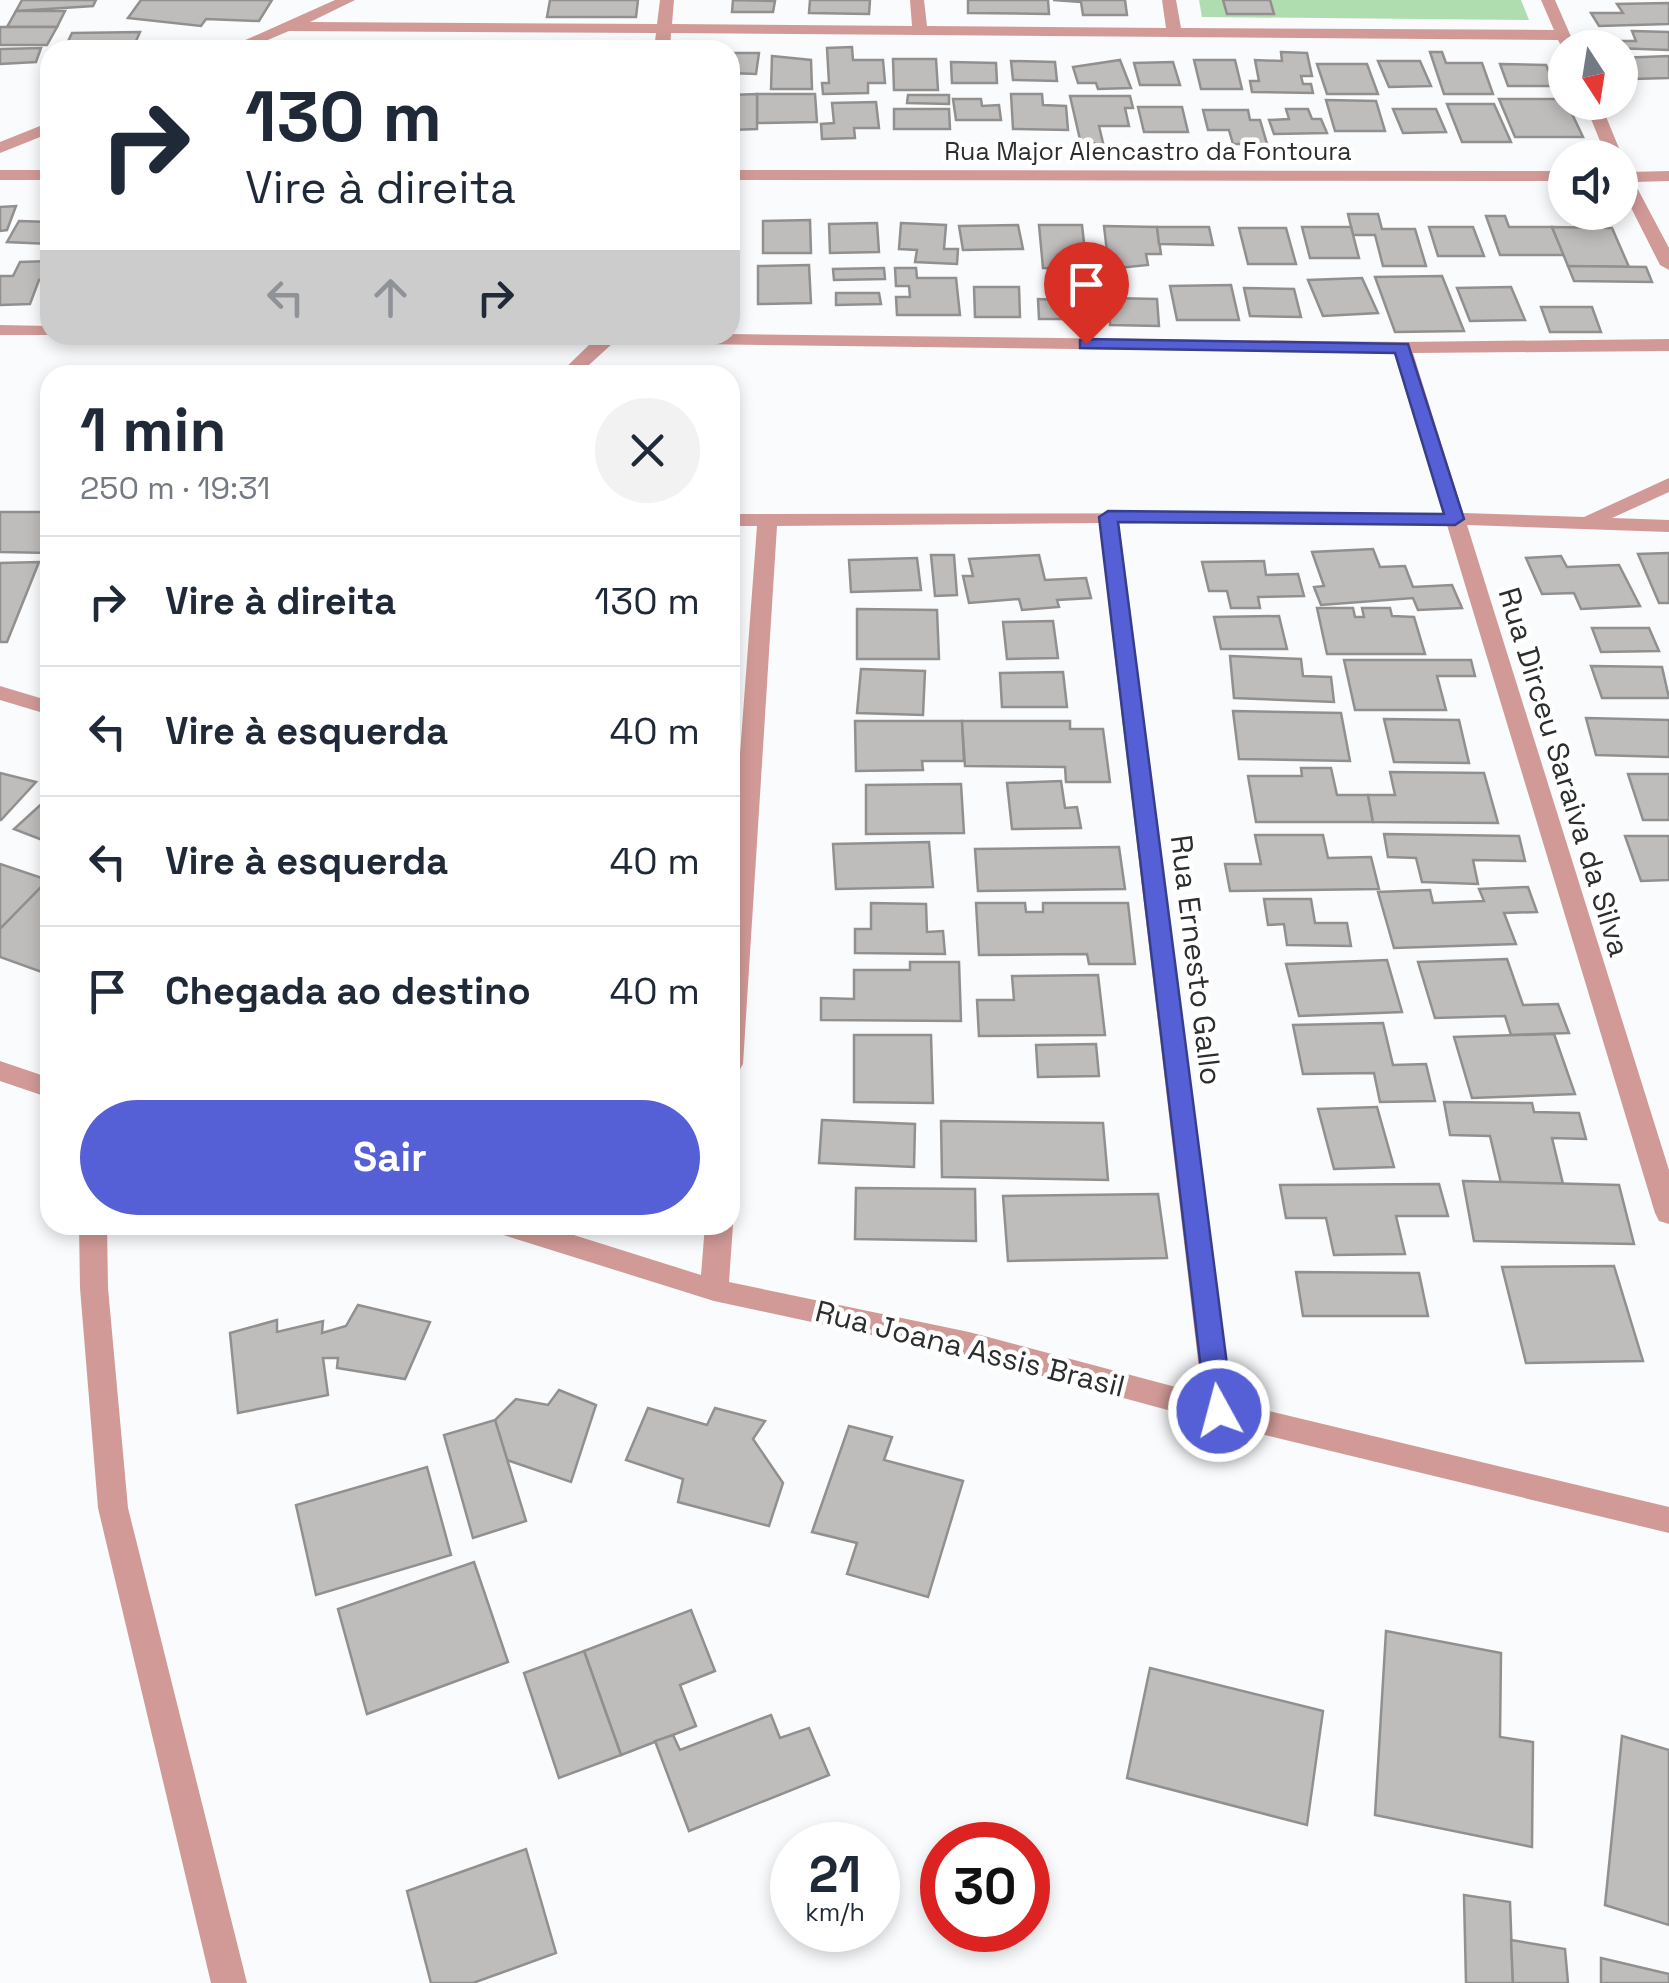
<!DOCTYPE html>
<html lang="pt">
<head>
<meta charset="utf-8">
<style>
  body { margin:0; font-family:"Space Grotesk",sans-serif; background:#f2f2f3; color:#1f2937; height:100vh; display:flex; flex-direction:column; font-size:38px; white-space:nowrap }
  * { box-sizing:border-box; margin:0 }
  p { font-size:32px; color:#747a83 }
  .icon { flex:none; width:55px; height:55px; fill:none; stroke:currentColor; stroke-width:2; stroke-linecap:round; stroke-linejoin:round }
  .map { position:relative; flex:1; overflow:hidden }
  .panel { position:absolute; left:40px; top:365px; width:700px; height:870px; display:flex; flex-direction:column; background:#fff; border-radius:30px; box-shadow:0 5px 15px #0003 }
  .panel>* { flex:none }
  .top-card { position:absolute; left:40px; top:40px; width:700px; height:305px; border-radius:30px; box-shadow:0 5px 15px #0003; background:#fff; color:#1f2937; overflow:hidden }
  .needle { width:65px; rotate:168deg }
  .fabs { position:absolute; left:1548px; top:30px; display:grid; gap:20px }
  .fabs a { display:grid; place-items:center; width:90px; height:90px; border-radius:50%; background:#fff; box-shadow:0 5px 15px #0003; font-size:50px }
  .speed { position:absolute; left:770px; top:1822px; display:flex; gap:20px; font-size:50px; font-weight:700; text-align:center }
  .speed>* { display:grid; place-content:center; width:130px; height:130px; border-radius:50%; background:#fff; box-shadow:0 5px 15px #0003; line-height:1 }
  .speed small { font-size:25px; font-weight:400 }
  .speed .limit { border:15px solid #d22; background:#fff; color:#111 }
  .pin { position:absolute; display:grid; place-items:center; width:85px; height:85px; color:#fff; margin:-102px -42px; border-radius:50% 50% 50% 0; rotate:-45deg; box-shadow:0 0 10px #0007 }
  .pin .icon { rotate:45deg }
  .me { position:absolute; width:110px; margin:-55px; rotate:353deg; stroke-linejoin:round; filter:drop-shadow(0 0 8px #0008) }
  .turn { display:flex; align-items:center; gap:35px; height:210px; padding:0 40px; font-size:45px }
  .turn .icon { width:130px; height:130px; stroke-width:2.5 }
  .turn b { display:block; font-size:70px; line-height:85px }
  .lanes { display:flex; align-items:center; height:95px; padding:0 40px; background:#0003; justify-content:center; gap:50px; direction:ltr }
  .lanes .off { opacity:.35 }
  .round { display:grid; place-items:center; flex:none; width:105px; height:105px; border-radius:52px; background:#f2f2f3 }
  .head { display:flex; align-items:center; justify-content:space-between; height:170px; padding:0 40px }
  h1 { font-size:60px; font-weight:700; line-height:75px }
  .button { display:flex; gap:20px; margin-top:auto; padding:20px 40px }
  .button a { flex:1; height:115px; border-radius:60px; background:#555fd6; color:#fff; font-size:40px; font-weight:700; line-height:115px; text-align:center }
  ul { padding:0; list-style:none }
  li { display:flex; align-items:center; gap:30px; height:130px; padding:0 40px; border-top:2px solid #e0e1e3 }
  li div { flex:1 }
  li b { display:block; font-size:38px }
  li em { font-style:normal }
  .map>svg:first-child { display:block }
</style>
</head>
<body>
<div class="map">
<svg width="1669" height="1983" viewBox="0 0 1669 1983">
  <rect width="100%" height="100%" fill="#f9fbfc"/>
  <!-- green -->
  <polygon fill="#b0ddaf" points="1199,0 1521,0 1529,20 1202,17"/>
  <!-- building -->
  <g fill="#bfbdbc" stroke="#92908f" stroke-width="2.5">
    <polygon points="22,0 96,0 93,6 16,11"/>
    <polygon points="141,0 272,0 259,21 206,19 201,26 128,18"/>
    <polygon points="550,0 638,0 636,17 547,17"/>
    <polygon points="733,0 775,1 773,12 732,12"/>
    <polygon points="810,0 870,0 869,14 809,13"/>
    <polygon points="968,0 1048,0 1049,14 968,13"/>
    <polygon points="1053,0 1125,0 1127,15 1083,15 1081,2"/>
    <polygon points="1223,0 1270,0 1274,14 1227,14"/>
    <polygon points="1669,3 1669,24 1599,26 1591,13 1623,13 1617,4"/>
    <polygon points="16,11 65,11 57,27 7,27"/>
    <polygon points="0,27 57,27 47,45 0,45"/>
    <polygon points="1632,31 1669,32 1669,50 1613,48 1610,41 1636,41"/>
    <polygon points="140,32 132,50 64,50 72,33"/>
    <polygon points="852,47 853,60 883,60 885,83 868,83 868,93 823,94 822,83 829,83 827,48"/>
    <polygon points="41,48 36,62 0,64 0,49"/>
    <polygon points="1281,52 1307,53 1312,76 1301,76 1303,84 1311,84 1313,93 1252,92 1250,81 1259,81 1255,60 1282,61"/>
    <polygon points="1430,52 1442,52 1446,63 1482,63 1493,94 1444,94"/>
    <polygon points="730,53 759,53 756,74 730,73"/>
    <polygon points="772,56 811,60 812,89 771,89"/>
    <polygon points="1669,56 1669,78 1632,79 1620,58"/>
    <polygon points="893,59 936,59 938,90 894,90"/>
    <polygon points="1120,60 1131,88 1098,89 1096,83 1078,83 1073,67"/>
    <polygon points="1194,60 1235,60 1242,89 1201,89"/>
    <polygon points="1011,61 1055,62 1057,81 1013,80"/>
    <polygon points="1378,61 1420,61 1431,86 1389,87"/>
    <polygon points="951,62 996,63 997,83 952,83"/>
    <polygon points="1173,62 1180,85 1140,85 1134,63"/>
    <polygon points="1317,64 1367,64 1378,94 1327,94"/>
    <polygon points="1500,64 1546,65 1555,86 1508,86"/>
    <polygon points="757,94 815,94 817,122 757,123"/>
    <polygon points="757,94 757,129 730,130 730,95"/>
    <polygon points="1011,94 1042,94 1043,105 1066,106 1068,130 1013,129"/>
    <polygon points="908,95 949,95 949,104 907,103"/>
    <polygon points="1070,96 1130,96 1133,108 1125,108 1129,126 1099,126 1103,143 1081,144"/>
    <polygon points="953,99 981,99 982,106 999,105 1001,120 956,120"/>
    <polygon points="1499,99 1565,99 1583,137 1515,137"/>
    <polygon points="1326,100 1376,101 1385,131 1335,131"/>
    <polygon points="876,102 879,128 854,128 855,138 822,139 821,124 834,123 832,103"/>
    <polygon points="1447,104 1494,104 1511,142 1462,142"/>
    <polygon points="1138,107 1182,107 1188,132 1144,132"/>
    <polygon points="894,109 949,109 950,129 894,129"/>
    <polygon points="1286,109 1308,109 1312,119 1321,119 1327,133 1274,134 1269,120 1289,119"/>
    <polygon points="1393,109 1436,109 1446,132 1403,133"/>
    <polygon points="1203,110 1248,110 1250,120 1260,120 1267,144 1233,144 1229,130 1208,130"/>
    <polygon points="16,206 7,230 0,231 0,207"/>
    <polygon points="1348,214 1378,214 1382,229 1415,229 1426,266 1383,266 1375,235 1353,235"/>
    <polygon points="1486,216 1505,216 1509,227 1552,227 1564,255 1500,255"/>
    <polygon points="810,220 811,253 763,253 763,221"/>
    <polygon points="19,221 50,222 50,244 7,242"/>
    <polygon points="877,223 879,252 830,253 829,224"/>
    <polygon points="901,223 946,225 944,249 958,249 957,264 915,262 917,250 899,249"/>
    <polygon points="1018,225 1023,249 963,250 959,226"/>
    <polygon points="1039,225 1082,225 1087,269 1043,268"/>
    <polygon points="1104,226 1157,227 1161,254 1146,254 1148,265 1109,269"/>
    <polygon points="1157,227 1209,227 1213,245 1159,244"/>
    <polygon points="1302,227 1351,227 1359,258 1310,258"/>
    <polygon points="1429,227 1473,227 1484,256 1438,256"/>
    <polygon points="1552,227 1612,228 1629,267 1568,266"/>
    <polygon points="1239,228 1286,228 1296,264 1248,264"/>
    <polygon points="50,261 50,280 39,280 30,304 0,305 0,276 13,276 20,262"/>
    <polygon points="809,265 811,303 758,304 758,266"/>
    <polygon points="1568,266 1646,267 1652,282 1574,281"/>
    <polygon points="884,268 885,279 834,280 833,269"/>
    <polygon points="895,268 916,268 917,278 956,278 960,315 897,315 896,297 910,297 909,286 896,286"/>
    <polygon points="1442,276 1464,331 1395,332 1375,277"/>
    <polygon points="1362,278 1378,313 1323,316 1308,280"/>
    <polygon points="1231,285 1239,320 1177,320 1170,286"/>
    <polygon points="1062,286 1089,286 1093,319 1039,319 1038,299 1064,300"/>
    <polygon points="974,287 1019,287 1020,317 975,317"/>
    <polygon points="1511,287 1525,320 1470,321 1457,288"/>
    <polygon points="1244,288 1294,289 1301,317 1250,316"/>
    <polygon points="836,293 879,293 881,304 836,305"/>
    <polygon points="1109,298 1157,299 1159,326 1110,325"/>
    <polygon points="1541,307 1592,307 1601,332 1550,332"/>
    <polygon points="0,512 50,512 50,553 0,552"/>
    <polygon points="1373,549 1380,567 1405,566 1413,587 1452,585 1462,608 1418,610 1413,598 1321,605 1314,587 1324,586 1312,552"/>
    <polygon points="1669,553 1669,603 1659,603 1638,554"/>
    <polygon points="931,555 954,555 957,595 935,596"/>
    <polygon points="1039,555 1045,580 1086,578 1091,598 1057,600 1059,607 1022,610 1019,599 969,603 963,576 973,576 969,559"/>
    <polygon points="1561,556 1567,567 1619,565 1640,606 1581,609 1574,593 1542,594 1526,558"/>
    <polygon points="917,558 921,590 851,592 849,560"/>
    <polygon points="1264,561 1266,575 1298,574 1304,596 1258,597 1260,608 1231,608 1227,591 1209,591 1202,562"/>
    <polygon points="39,562 7,642 0,642 0,563"/>
    <polygon points="1317,608 1353,608 1355,617 1364,617 1362,608 1390,608 1392,616 1414,617 1425,654 1327,654"/>
    <polygon points="857,609 937,610 939,659 857,659"/>
    <polygon points="1279,616 1287,649 1221,649 1214,617"/>
    <polygon points="1053,621 1058,658 1007,659 1003,622"/>
    <polygon points="1592,628 1649,628 1659,651 1601,652"/>
    <polygon points="1230,656 1301,659 1303,676 1331,677 1334,702 1234,698"/>
    <polygon points="1344,660 1471,660 1475,676 1437,676 1446,710 1355,710"/>
    <polygon points="1591,666 1662,667 1669,698 1602,698"/>
    <polygon points="861,669 925,671 923,715 857,713"/>
    <polygon points="1063,672 1067,707 1002,707 1000,673"/>
    <polygon points="1233,711 1341,713 1350,761 1239,759"/>
    <polygon points="1586,718 1669,720 1669,757 1596,755"/>
    <polygon points="1384,719 1459,720 1469,763 1394,762"/>
    <polygon points="855,721 962,721 964,761 922,761 923,770 856,771"/>
    <polygon points="962,721 1070,721 1070,729 1103,729 1110,782 1066,782 1065,767 965,766"/>
    <polygon points="1301,768 1331,768 1337,795 1368,795 1373,822 1256,822 1248,776 1302,776"/>
    <polygon points="1390,772 1484,773 1498,823 1373,822 1368,795 1395,795"/>
    <polygon points="0,773 36,782 1,820 0,820"/>
    <polygon points="1628,774 1669,774 1669,820 1643,820"/>
    <polygon points="1061,781 1065,808 1077,807 1081,828 1012,829 1007,783"/>
    <polygon points="961,784 964,833 866,834 866,785"/>
    <polygon points="48,798 50,843 14,829"/>
    <polygon points="1384,834 1519,836 1525,861 1473,860 1478,884 1422,882 1416,858 1388,857"/>
    <polygon points="1255,835 1323,835 1328,858 1371,857 1379,889 1230,891 1225,864 1261,864"/>
    <polygon points="1625,836 1669,836 1669,880 1641,881"/>
    <polygon points="929,842 933,887 836,889 833,844"/>
    <polygon points="1119,847 1125,889 978,891 975,849"/>
    <polygon points="0,864 48,880 0,929"/>
    <polygon points="48,880 50,881 50,975 0,957 0,929"/>
    <polygon points="1528,887 1537,912 1504,913 1516,944 1394,948 1378,892 1430,890 1433,903 1484,901 1479,889"/>
    <polygon points="1264,899 1311,899 1315,923 1347,923 1351,946 1287,945 1284,924 1268,925"/>
    <polygon points="871,903 926,904 927,932 943,931 945,954 855,953 855,929 871,929"/>
    <polygon points="976,903 1025,903 1026,912 1043,912 1043,903 1128,903 1135,964 1089,964 1087,954 979,955"/>
    <polygon points="1507,959 1523,1005 1558,1004 1569,1033 1511,1035 1505,1016 1435,1018 1418,962"/>
    <polygon points="1387,960 1402,1012 1299,1016 1286,964"/>
    <polygon points="910,962 959,962 961,1021 821,1020 821,998 854,999 854,970 910,970"/>
    <polygon points="1098,975 1105,1035 979,1036 977,1000 1014,1000 1012,976"/>
    <polygon points="1383,1023 1393,1065 1426,1064 1435,1101 1380,1102 1374,1073 1303,1074 1293,1025"/>
    <polygon points="1554,1034 1575,1094 1472,1098 1454,1037"/>
    <polygon points="854,1035 931,1035 933,1103 854,1102"/>
    <polygon points="1096,1044 1099,1076 1038,1077 1036,1045"/>
    <polygon points="1444,1102 1532,1103 1534,1112 1579,1113 1586,1139 1552,1138 1563,1184 1501,1183 1490,1136 1450,1135"/>
    <polygon points="1377,1107 1394,1167 1334,1169 1318,1109"/>
    <polygon points="822,1120 915,1124 914,1167 819,1163"/>
    <polygon points="941,1121 1103,1123 1108,1180 942,1177"/>
    <polygon points="1463,1181 1619,1185 1634,1244 1474,1241"/>
    <polygon points="1439,1184 1448,1216 1396,1216 1405,1254 1334,1255 1326,1218 1286,1218 1280,1185"/>
    <polygon points="856,1188 975,1189 976,1241 855,1239"/>
    <polygon points="1158,1194 1167,1258 1008,1261 1003,1196"/>
    <polygon points="1614,1266 1643,1361 1526,1363 1502,1267"/>
    <polygon points="1296,1272 1419,1273 1428,1316 1303,1316"/>
    <polygon points="358,1305 430,1322 405,1379 337,1368 338,1358 323,1358 328,1395 238,1413 230,1333 277,1320 277,1332 323,1321 322,1333 346,1326"/>
    <polygon points="559,1390 596,1405 571,1482 507,1460 495,1420 516,1399 548,1405"/>
    <polygon points="648,1408 707,1425 715,1408 765,1421 753,1439 783,1483 769,1526 678,1502 683,1479 626,1460"/>
    <polygon points="495,1420 526,1521 473,1538 444,1435"/>
    <polygon points="849,1426 892,1437 884,1460 963,1481 928,1597 847,1574 857,1543 812,1532"/>
    <polygon points="427,1467 451,1555 316,1595 296,1505"/>
    <polygon points="474,1562 508,1662 367,1714 338,1609"/>
    <polygon points="691,1610 715,1671 680,1685 696,1726 621,1755 584,1651"/>
    <polygon points="1386,1631 1501,1653 1500,1737 1533,1742 1532,1847 1375,1815"/>
    <polygon points="584,1651 621,1755 559,1778 524,1673"/>
    <polygon points="1150,1668 1323,1711 1307,1825 1127,1778"/>
    <polygon points="771,1715 780,1738 809,1728 829,1775 689,1831 655,1741 673,1735 680,1750"/>
    <polygon points="1622,1736 1669,1750 1669,1925 1605,1905"/>
    <polygon points="526,1849 556,1953 473,1983 431,1983 407,1891"/>
    <polygon points="1464,1895 1510,1902 1513,1983 1466,1983"/>
    <polygon points="1511,1940 1565,1949 1568,1983 1513,1983"/>
    <polygon points="1601,1958 1669,1974 1669,1983 1601,1983"/>
  </g>
  <g fill="none" stroke-linecap="round" stroke-linejoin="round">
    <!-- minor -->
    <g fill="#d19a97" fill-rule="evenodd">
      <polygon points="335,0 355,0 310,22 657,24 660,0 674,0 672,24 912,26 910,0 924,0 927,26 1166,28 1162,0 1176,0 1181,28 1554,30 1541,0 1555,0 1576,48 1565,48 1564,51 1558,40 671,33 670,50 654,50 656,33 289,31 244,50 223,50"/>
      <polygon points="1584,102 1600,102 1623,158 1621,162 1620,158 1607,158"/>
      <polygon points="50,122 50,133 0,153 0,142"/>
      <polygon points="1620,165 1629,172 1669,171 1669,181 1634,182 1669,248 1669,270 1660,265 1620,186"/>
      <rect x="0" y="170" width="50" height="10"/>
      <polygon points="730,170 1565,171 1565,181 730,180"/>
      <polygon points="0,325 50,326 50,335 56,335 0,335"/>
      <polygon points="730,334 1402,342 1669,339 1669,351 1413,353 1463,513 1584,517 1669,478 1669,492 1612,518 1669,520 1669,532 1467,525 1669,1170 1669,1224 1659,1221 1655,1213 1447,525 1119,523 1232,1402 1669,1507 1669,1533 1219,1424 969,1356 714,1301 497,1233 493,1225 542,1225 701,1275 705,1225 730,1225 730,1220 733,1225 729,1282 969,1332 1202,1394 1099,523 777,526 743,1064 739,1071 730,1074 730,888 757,526 730,526 730,514 1443,513 1394,353 613,343 578,375 558,375 591,343 390,341 381,335"/>
      <polygon points="0,686 50,701 50,715 0,700"/>
      <polygon points="0,1061 50,1078 50,1098 0,1081"/>
      <polygon points="79,1225 107,1225 108,1288 128,1508 247,1983 211,1983 98,1508 80,1288"/>
    </g>
  </g>
  <!-- route -->
  <polygon fill="#555fd6" stroke="#373e8b" stroke-width="2.5" points="1086,339 1408,344 1464,519 1455,525 1118,522 1233,1411 1229,1419 1219,1423 1210,1419 1206,1411 1099,517 1108,511 1444,514 1395,353 1080,348 1080,340"/>
  <g text-anchor="middle" stroke-width="9" stroke-linejoin="round" paint-order="stroke">
    <!-- far-street labels -->
    <g font-size="25" fill="#2c2d2d" stroke="#fff">
      <text x="1148" y="160">Rua Major Alencastro da Fontoura</text>
    </g>
    <!-- street labels -->
    <g font-size="30" fill="#2c2d2d" stroke="#fff">
      <text transform="translate(1564 772) rotate(73)" y="10">Rua Dirceu Saraiva da Silva</text>
      <text transform="translate(1196 960) rotate(83)" y="10">Rua Ernesto Gallo</text>
      <text transform="translate(970 1349) rotate(14)" y="10">Rua Joana Assis Brasil</text>
    </g>
  </g>
</svg>
<div class="fabs">
<a><svg class="needle" viewBox="-14 -14 28 28"><path d="M0-13l5 13h-10z" fill="#e53935"/><path d="M0 13l5-13h-10z" fill="#747a83"/></svg></a>
<a><svg class="icon" aria-label="sound" viewBox="0 0 24 24"><path d="M4 9h4l5-4v14l-5-4H4zM17 9q2 3 0 6"/></svg></a>
</div>
<div class="speed"><div>21<small>km/h</small></div><div class="limit">30</div></div>
<div class="pin" style="left:1086px;top:344px;background:#d93025"><svg class="icon" aria-label="arrive" viewBox="0 0 24 24"><path d="M6 21V4h12l-3 4 3 4H6"/></svg></div>
<svg class="me" style="left:1219px;top:1411px" viewBox="-20 -20 40 40"><circle r="17" fill="#555fd6" stroke="#fff" stroke-width="3"/><path d="M0-11L8 9 0 5-8 9z" fill="#fff"/></svg>
<div class="top-card">
<div class="turn"><svg class="icon" aria-label="right" viewBox="0 0 24 24"><path d="M7 20v-9h11M14 6l5 5-5 5"/></svg><div><b>130 m</b>Vire à direita</div></div>
<div class="lanes"><svg class="icon off" aria-label="left" viewBox="0 0 24 24"><path d="M17 20v-9H6M10 6l-5 5 5 5"/></svg><svg class="icon off" aria-label="ahead" viewBox="0 0 24 24"><path d="M12 20V5M6 11l6-6 6 6"/></svg><svg class="icon" aria-label="right" viewBox="0 0 24 24"><path d="M7 20v-9h11M14 6l5 5-5 5"/></svg></div>
</div>
<section class="panel">
<div class="head"><div><h1>1 min</h1><p>250 m · 19:31</p></div><a class="round"><svg class="icon" aria-label="close" viewBox="0 0 24 24"><path d="M6 6l12 12M18 6L6 18"/></svg></a></div>
<ul>
<li><svg class="icon" aria-label="right" viewBox="0 0 24 24"><path d="M7 20v-9h11M14 6l5 5-5 5"/></svg><div><b>Vire à direita</b></div><em>130 m</em></li>
<li><svg class="icon" aria-label="left" viewBox="0 0 24 24"><path d="M17 20v-9H6M10 6l-5 5 5 5"/></svg><div><b>Vire à esquerda</b></div><em>40 m</em></li>
<li><svg class="icon" aria-label="left" viewBox="0 0 24 24"><path d="M17 20v-9H6M10 6l-5 5 5 5"/></svg><div><b>Vire à esquerda</b></div><em>40 m</em></li>
<li><svg class="icon" aria-label="arrive" viewBox="0 0 24 24"><path d="M6 21V4h12l-3 4 3 4H6"/></svg><div><b>Chegada ao destino</b></div><em>40 m</em></li>
</ul>
<div class="button"><a>Sair</a></div>
</section>
</div>
</body>
</html>
